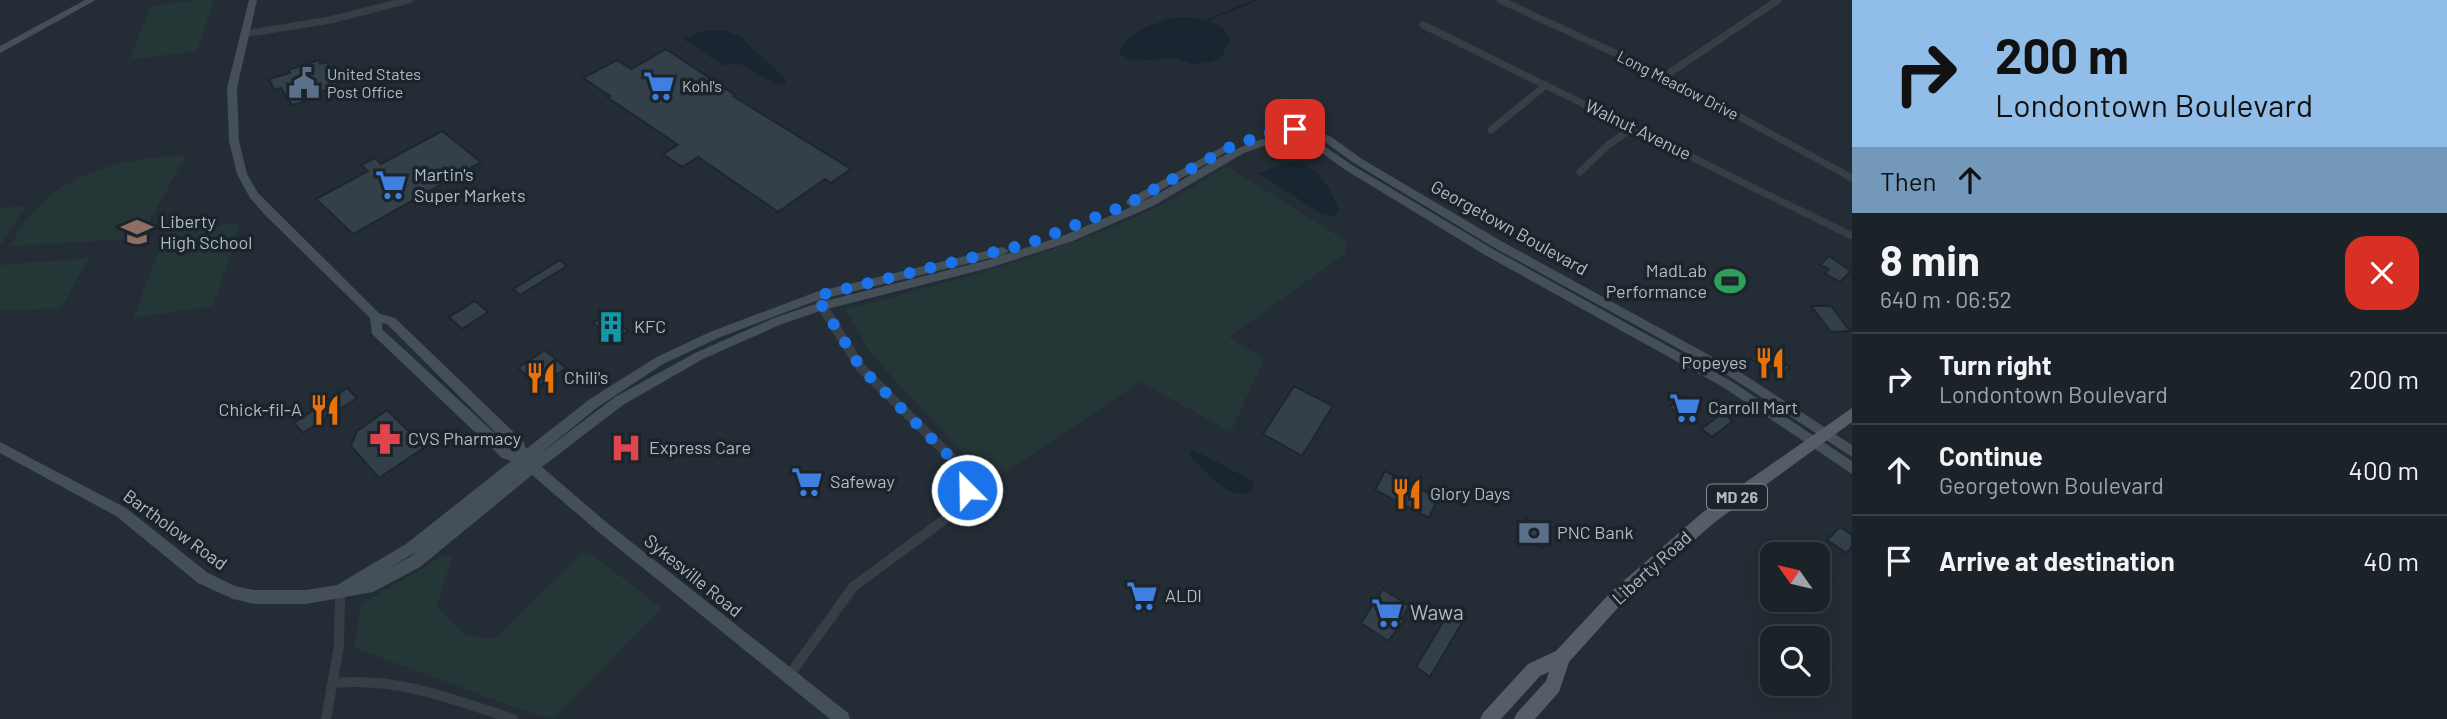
<!DOCTYPE html>
<html lang="en">
<head>
<meta charset="utf-8">
<style>
  body { margin:0; font-family:Barlow,sans-serif; background:#242a30; color:#f1f3f6; height:100vh; display:flex; flex-direction:column; font-size:26px; white-space:nowrap }
  * { box-sizing:border-box; margin:0 }
  p { font-size:23px; color:#a0a4a8 }
  .icon { flex:none; width:38px; height:38px; fill:none; stroke:currentColor; stroke-width:2; stroke-linecap:round; stroke-linejoin:round }
  .map { position:relative; flex:1; overflow:hidden }
  .sheet { display:flex; flex-direction:column; background:#1b2228; width:595px }
  .sheet>* { flex:none }
  .hud { background:#90bee9; color:#111; overflow:hidden }
  .needle { width:46px; rotate:304deg }
  .tools { position:absolute; left:1760px; top:542px; display:grid; gap:14px }
  .tools a { display:grid; place-items:center; width:70px; height:70px; border-radius:14px; background:#1b2228; box-shadow:0 4px 18px #0003,0 0 0 2px #393f45; font-size:35px }
  .pin { position:absolute; display:grid; place-items:center; width:60px; height:60px; color:#fff; margin:-30px; border-radius:14px; box-shadow:0 4px 10px #0006 }
  .me { position:absolute; width:77px; margin:-38px; rotate:337deg; stroke-linejoin:round; filter:drop-shadow(0 0 5px #0008) }
  .turn { display:flex; align-items:center; gap:24px; height:147px; padding:0 28px; font-size:32px }
  .turn .icon { width:91px; height:91px; stroke-width:2.5 }
  .turn b { display:block; font-size:49px; line-height:60px }
  .then { display:flex; align-items:center; height:66px; padding:0 28px; background:#0003; gap:14px; font-size:26px }
  .round { display:grid; place-items:center; flex:none; width:74px; height:74px; border-radius:21px; background:#242a30 }
  .head { display:flex; align-items:center; justify-content:space-between; height:119px; padding:0 28px }
  h1 { font-size:42px; font-weight:700; line-height:52px }
  ul { padding:0; list-style:none }
  li { display:flex; align-items:center; gap:21px; height:91px; padding:0 28px; border-top:2px solid #393f45 }
  li div { flex:1 }
  li b { display:block; font-size:26px }
  li em { font-style:normal }
  main { display:flex; flex:1; min-height:0 }
  .map>svg:first-child { display:block }
</style>
</head>
<body>
<main>
<div class="map">
<svg width="1852" height="719" viewBox="0 0 1852 719">
  <rect width="100%" height="100%" fill="#242d35"/>
  <!-- green -->
  <g fill="#253636">
    <polygon points="200,0 214,0 197,51 129,60 151,6"/>
    <path d="M186,155L143,233L133,239L10,246C16,236 22,223 31,214C68,170 131,157 186,155Z"/>
    <path d="M1227,166L1346,241V253L1229,337L1264,359L1231,432L1140,382L980,489L977,468L871,354L845,309C952,282 1057,254 1157,207C1181,195 1203,180 1227,166Z"/>
    <polygon points="26,206 1,244 0,244 0,208"/>
    <polygon points="241,223 213,306 133,318 166,232"/>
    <polygon points="89,258 61,308 0,311 0,265"/>
    <polygon points="583,552 590,553 662,608 555,717 539,716 354,648 362,604 441,557 453,555 436,607 464,635 494,639"/>
  </g>
  <!-- water -->
  <g fill="#192631">
    <path d="M1172,18C1189,16 1225,20 1230,39L1221,58L1207,63L1190,64L1178,58L1132,61L1119,54C1128,29 1150,26 1172,18Z"/>
    <polygon points="705,30 727,31 740,36 785,79 786,83 777,85 740,64 722,65 683,39"/>
    <path d="M1291,162C1314,160 1334,192 1339,212L1333,217L1321,214L1259,173Z"/>
    <path d="M1192,449L1249,479L1254,484L1251,492C1228,502 1206,471 1191,457L1189,453Z"/>
  </g>
  <g fill="none" stroke-linecap="round" stroke-linejoin="round">
    <!-- stream -->
    <polyline stroke="#192631" stroke-width="2" points="1205,21 1256,0"/>
  </g>
  <!-- building -->
  <g fill="#333f49" stroke="#1e262d" stroke-width="2">
    <polygon points="666,49 735,95 733,96 851,169 831,183 825,179 778,212 698,157 682,167 663,154 678,145 607,97 610,96 583,78 617,60 631,69"/>
    <polygon points="319,60 320,64 327,62 338,86 302,98 304,102 292,105 281,88 274,90 269,79 290,73 288,70"/>
    <polygon points="442,131 481,162 353,234 316,199 368,171 361,165 375,158 381,164"/>
    <polygon points="1829,256 1851,271 1840,282 1825,274 1829,269 1820,265"/>
    <polygon points="560,260 567,266 520,295 513,289"/>
    <polygon points="475,301 488,312 462,329 449,317"/>
    <polygon points="1811,306 1831,306 1850,331 1831,332"/>
    <polygon points="606,314 628,331 615,340 593,323"/>
    <polygon points="1759,349 1790,367 1782,376 1751,359"/>
    <polygon points="545,350 566,368 539,387 518,368"/>
    <polygon points="1294,386 1333,406 1302,456 1263,434"/>
    <polygon points="347,388 357,398 303,433 294,423"/>
    <polygon points="1683,396 1702,409 1687,420 1669,407"/>
    <polygon points="387,410 425,447 379,478 351,446 357,431"/>
    <polygon points="1723,413 1733,421 1712,437 1701,429"/>
    <polygon points="1385,471 1438,498 1429,518 1375,490"/>
    <polygon points="1526,518 1550,531 1543,548 1518,535"/>
    <polygon points="1840,527 1852,535 1852,547 1846,553 1827,540"/>
    <polygon points="1383,589 1409,606 1402,619 1404,621 1388,641 1361,623"/>
    <polygon points="1452,607 1466,616 1430,677 1416,667"/>
  </g>
  <g fill="none" stroke-linecap="round" stroke-linejoin="round">
    <!-- street-far1 -->
    <g stroke="#373f46" stroke-width="7">
      <polyline points="1500,0 1665,76 1852,178"/>
      <polyline points="1423,25 1852,236"/>
      <polyline points="244,34 330,20 409,0"/>
      <polyline points="1665,76 1778,0"/>
      <polyline points="1491,130 1546,85"/>
      <polyline points="1580,172 1608,145 1633,128"/>
      <polyline points="819,301 823,308"/>
    </g>
    <!-- street -->
    <g stroke="#373f46" stroke-width="10">
      <polyline points="788,677 853,587 956,511 964,498 966,486 959,465 861,368 822,306"/>
      <path d="M334,683C398,677 453,699 513,719"/>
      <polyline points="326,719 339,646 340,590"/>
    </g>
    <!-- secondary -->
    <g fill="#454f58" fill-rule="evenodd">
      <polygon points="85,0 96,0 0,53 0,46"/>
      <path d="M249,0H257L237,88L239,141L247,174L258,193L380,314L395,318L524,442L526,449L590,399L655,358L710,332L816,292L1003,247L1009,251L1003,255L818,300L718,338L663,364L598,407L537,456L615,397L695,353L774,318L821,302L988,260L1065,235L1131,207L1126,203L1127,200L1224,146H1232L1233,148L1139,203C1193,180 1241,130 1303,135L1291,131L1290,129L1295,126L1330,136L1362,159L1501,241L1740,372L1852,445V457L1732,378L1493,247L1354,163L1322,140L1311,137L1352,165L1493,249L1731,381L1852,461V474L1723,387L1485,255L1344,169L1314,147L1303,141L1291,140L1275,142L1244,153L1153,206L1073,241L989,268L823,310L782,324L703,359L623,405L542,467L606,522L848,713L850,719H830L596,530L532,475L420,567L373,592L306,604H254L233,599L198,583L116,516L0,453V442L126,508L208,573L235,586L254,590H306L337,585L406,544L511,461L502,458L372,334L370,318L264,214L250,198L237,174L229,141L227,88ZM382,323L387,324L514,451L382,329ZM446,528L410,557L388,569L416,552Z"/>
    </g>
    <!-- primary -->
    <polygon fill="#555e66" fill-rule="evenodd" points="1852,408 1852,422 1715,522 1624,601 1569,662 1559,692 1535,719 1514,719 1517,713 1546,681 1549,672 1540,676 1501,719 1480,719 1483,713 1528,664 1556,651 1612,591 1703,512"/>
  </g>
  <g fill="none" stroke-linecap="round" stroke-linejoin="round">
    <!-- route -->
    <polyline stroke="#1a73e8" stroke-width="12" stroke-dasharray="0 21.6" points="967,490 967,482 958,465 861,368 816,296 1027,244 1124,206 1232,146 1275,131 1295,129"/>
  </g>
  <!-- icons -->
  <defs>
    <symbol id="civic-bare" viewBox="-9 -9 18 18"><path d="M-.6-6.5H3V-4.5H.6V-3L4-1V1h2V6H-6V1h2V-1L-.6-3ZM-1.2 2.5V6h2.4V2.5Z" fill="#5c6f8a" stroke="#1c242b" stroke-width="2.5" paint-order="stroke"/></symbol>
    <symbol id="supermarket-bare" viewBox="-9 -9 18 18"><path d="M-6-5.5h2.5l.6 2H6L4.5 2H-2.5L-4.4-4H-6ZM-1.5 3.2a1.3 1.3 0 1 0 .1 0ZM3 3.2a1.3 1.3 0 1 0 .1 0Z" fill="#3f7fe0" stroke="#1c242b" stroke-width="2.5" paint-order="stroke"/></symbol>
    <symbol id="school-bare" viewBox="-9 -9 18 18"><path d="M0-5L7-2L0 1L-7-2ZM-4 1L0 2.5L4 1V4Q0 6-4 4Z" fill="#8d6e63" stroke="#1c242b" stroke-width="2.5" paint-order="stroke"/></symbol>
    <symbol id="stadium-bare" viewBox="-9 -9 18 18"><path d="M0-5a6.5 5 0 1 0 0 10a6.5 5 0 1 0 0-10ZM-3.5-1.8h7v3.6h-7Z" fill="#2e9e5b" stroke="#1c242b" stroke-width="2.5" paint-order="stroke"/></symbol>
    <symbol id="building-bare" viewBox="-9 -9 18 18"><path d="M-4-6H4V6H1V3H-1V6H-4ZM-2.5-4.3h1.7v1.8h-1.7ZM.8-4.3h1.7v1.8H.8ZM-2.5-1h1.7V.8h-1.7ZM.8-1h1.7V.8H.8Z" fill="#0f9aa8" stroke="#1c242b" stroke-width="2.5" paint-order="stroke"/></symbol>
    <symbol id="restaurant-bare" viewBox="-9 -9 18 18"><path d="M-5-6h1v4h1v-4h1v4h1v-4h1v5L-1.5 .5V6h-2V.5L-5-1ZM5-6V6H3V1.5H1.5Q1.5-4 5-6Z" fill="#e8710a" stroke="#1c242b" stroke-width="2.5" paint-order="stroke"/></symbol>
    <symbol id="pharmacy-bare" viewBox="-9 -9 18 18"><path d="M-2-6h4v4h4v4h-4v4h-4v-4h-4v-4h4Z" fill="#e0444e" stroke="#1c242b" stroke-width="2.5" paint-order="stroke"/></symbol>
    <symbol id="hospital-bare" viewBox="-9 -9 18 18"><path d="M-5-5h3v3.5h4V-5h3V5h-3V1.5h-4V5h-3Z" fill="#e0444e" stroke="#1c242b" stroke-width="2.5" paint-order="stroke"/></symbol>
    <symbol id="bank-bare" viewBox="-9 -9 18 18"><path d="M-6-4H6V4H-6ZM0-2.3a2.3 2.3 0 1 0 0 4.6a2.3 2.3 0 1 0 0-4.6Z" fill="#5c6f8a" stroke="#1c242b" stroke-width="2.5" paint-order="stroke"/></symbol>
  </defs>
  <g fill-rule="evenodd">
    <use href="#civic-bare" x="282" y="61" width="44" height="44"/>
    <use href="#supermarket-bare" x="637" y="64" width="44" height="44"/>
    <use href="#supermarket-bare" x="369" y="163" width="44" height="44"/>
    <use href="#school-bare" x="115" y="210" width="44" height="44"/>
    <use href="#stadium-bare" x="1708" y="259" width="44" height="44"/>
    <use href="#building-bare" x="589" y="305" width="44" height="44"/>
    <use href="#restaurant-bare" x="1748" y="341" width="44" height="44"/>
    <use href="#restaurant-bare" x="519" y="356" width="44" height="44"/>
    <use href="#supermarket-bare" x="1663" y="386" width="44" height="44"/>
    <use href="#restaurant-bare" x="303" y="388" width="44" height="44"/>
    <use href="#pharmacy-bare" x="363" y="417" width="44" height="44"/>
    <use href="#hospital-bare" x="604" y="426" width="44" height="44"/>
    <use href="#supermarket-bare" x="785" y="460" width="44" height="44"/>
    <use href="#restaurant-bare" x="1385" y="472" width="44" height="44"/>
    <use href="#bank-bare" x="1512" y="511" width="44" height="44"/>
    <use href="#supermarket-bare" x="1120" y="574" width="44" height="44"/>
    <use href="#supermarket-bare" x="1365" y="591" width="44" height="44"/>
  </g>
  <g text-anchor="middle" stroke-width="7" stroke-linejoin="round" paint-order="stroke">
    <!-- far-poi labels -->
    <g font-size="16" fill="#b1bac2" stroke="#1c242b" text-anchor="start">
      <text x="327" y="80">United States<tspan x="327" dy="18">Post Office</tspan></text>
      <text x="682" y="92">Kohl's</text>
    </g>
    <!-- far-street labels -->
    <g font-size="16" fill="#b1bac2" stroke="#1c242b">
      <text transform="translate(1678 85) rotate(27)" y="6">Long Meadow Drive</text>
    </g>
    <!-- shield labels -->
    <rect fill="#1c242b" stroke="#848d95" stroke-width="2" x="1707" y="484.5" width="60" height="25" rx="5"/>
    <g font-size="16" font-weight="bold" fill="#b1bac2">
      <text x="1737" y="503">MD 26</text>
    </g>
    <!-- street labels -->
    <g font-size="18" fill="#b1bac2" stroke="#1c242b">
      <text transform="translate(1638 130) rotate(26)" y="6">Walnut Avenue</text>
      <text transform="translate(1509 228) rotate(29)" y="6">Georgetown Boulevard</text>
      <text transform="translate(175 530) rotate(36)" y="6">Bartholow Road</text>
      <text transform="translate(1652 568) rotate(-42)" y="6">Liberty Road</text>
      <text transform="translate(693 576) rotate(39)" y="6">Sykesville Road</text>
    </g>
    <!-- poi labels -->
    <g font-size="18" fill="#b1bac2" stroke="#1c242b" text-anchor="start">
      <text x="414" y="181">Martin's<tspan x="414" dy="21">Super Markets</tspan></text>
      <text x="160" y="228">Liberty<tspan x="160" dy="21">High School</tspan></text>
      <text x="1707" y="277" text-anchor="end">MadLab<tspan x="1707" dy="21">Performance</tspan></text>
      <text x="634" y="333">KFC</text>
      <text x="1747" y="369" text-anchor="end">Popeyes</text>
      <text x="564" y="384">Chili's</text>
      <text x="1708" y="414">Carroll Mart</text>
      <text x="302" y="416" text-anchor="end">Chick-fil-A</text>
      <text x="408" y="445">CVS Pharmacy</text>
      <text x="649" y="454">Express Care</text>
      <text x="830" y="488">Safeway</text>
      <text x="1430" y="500">Glory Days</text>
      <text x="1557" y="539">PNC Bank</text>
      <text x="1165" y="602">ALDI</text>
    </g>
    <!-- near-poi labels -->
    <g font-size="21" fill="#b1bac2" stroke="#1c242b" text-anchor="start">
      <text x="1410" y="620">Wawa</text>
    </g>
  </g>
</svg>
<div class="tools">
<a><svg class="needle" viewBox="-14 -14 28 28"><path d="M0-13l5 13h-10z" fill="#e53935"/><path d="M0 13l5-13h-10z" fill="#a0a4a8"/></svg></a>
<a><svg class="icon" aria-label="search" viewBox="0 0 24 24"><circle cx="10" cy="10" r="6"/><path d="M15 15l6 6"/></svg></a>
</div>
<div class="pin" style="left:1295px;top:129px;background:#d93025"><svg class="icon" aria-label="arrive" viewBox="0 0 24 24"><path d="M6 21V4h12l-3 4 3 4H6"/></svg></div>
<svg class="me" style="left:967px;top:490px" viewBox="-20 -20 40 40"><circle r="17" fill="#1a73e8" stroke="#fff" stroke-width="3"/><path d="M0-11L8 9 0 5-8 9z" fill="#fff"/></svg>
</div>
<section class="sheet">
<div class="hud">
<div class="turn"><svg class="icon" aria-label="right" viewBox="0 0 24 24"><path d="M7 20v-9h11M14 6l5 5-5 5"/></svg><div><b>200 m</b>Londontown Boulevard</div></div>
<div class="then">Then<svg class="icon" aria-label="ahead" viewBox="0 0 24 24"><path d="M12 20V5M6 11l6-6 6 6"/></svg></div>
</div>
<div class="head"><div><h1>8 min</h1><p>640 m · 06:52</p></div><a class="round" style="background:#d93025;color:#fff"><svg class="icon" aria-label="close" viewBox="0 0 24 24"><path d="M6 6l12 12M18 6L6 18"/></svg></a></div>
<ul>
<li><svg class="icon" aria-label="right" viewBox="0 0 24 24"><path d="M7 20v-9h11M14 6l5 5-5 5"/></svg><div><b>Turn right</b><p>Londontown Boulevard</p></div><em>200 m</em></li>
<li><svg class="icon" aria-label="ahead" viewBox="0 0 24 24"><path d="M12 20V5M6 11l6-6 6 6"/></svg><div><b>Continue</b><p>Georgetown Boulevard</p></div><em>400 m</em></li>
<li><svg class="icon" aria-label="arrive" viewBox="0 0 24 24"><path d="M6 21V4h12l-3 4 3 4H6"/></svg><div><b>Arrive at destination</b></div><em>40 m</em></li>
</ul>
</section>
</main>
</body>
</html>
